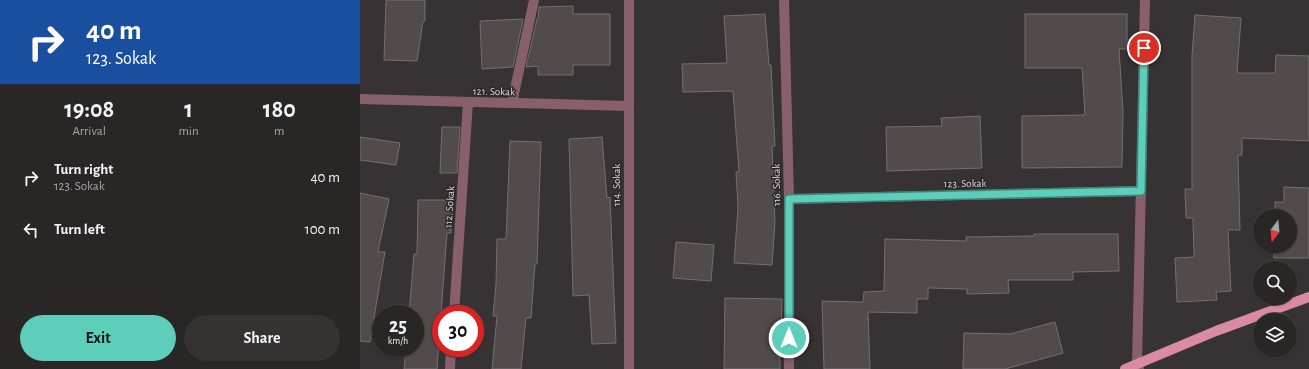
<!DOCTYPE html>
<html lang="en">
<head>
<meta charset="utf-8">
<style>
  body { margin:0; font-family:"Alegreya Sans",sans-serif; background:#353232; color:#f1f3f6; height:100vh; display:flex; flex-direction:column; font-size:15px; white-space:nowrap }
  * { box-sizing:border-box; margin:0 }
  p { font-size:13px; color:#a5a5a7 }
  .icon { flex:none; width:22px; height:22px; fill:none; stroke:currentColor; stroke-width:2; stroke-linecap:round; stroke-linejoin:round }
  .map { position:relative; flex:1; overflow:hidden }
  .side { display:flex; flex-direction:column; background:#292626; width:360px }
  .side>* { flex:none }
  .guide { background:#1a4fa0; color:#fff; overflow:hidden }
  .needle { width:26px; rotate:196deg }
  .tools { position:absolute; left:893px; top:209px; display:grid; gap:8px }
  .tools a { display:grid; place-items:center; width:44px; height:44px; border-radius:50%; background:#292626; box-shadow:0 1px 3px #0004,0 0 0 1px #454343; font-size:20px }
  .speed { position:absolute; left:12px; top:305px; display:flex; gap:8px; font-size:20px; font-weight:700; text-align:center }
  .speed>* { display:grid; place-content:center; width:52px; height:52px; border-radius:50%; background:#292626; box-shadow:0 1px 3px #0004,0 0 0 1px #454343; line-height:1 }
  .speed small { font-size:10px; font-weight:400 }
  .speed .limit { border:6px solid #d22; background:#fff; color:#111 }
  .pin { position:absolute; display:grid; place-items:center; width:34px; height:34px; color:#fff; margin:-17px; border:2px solid #fff; border-radius:50%; box-shadow:0 1px 4px #0007 }
  .me { position:absolute; width:44px; margin:-22px; rotate:0deg; stroke-linejoin:round; filter:drop-shadow(0 0 3px #0008) }
  .turn { display:flex; align-items:center; gap:14px; height:84px; padding:0 20px; font-size:18px }
  .turn .icon { width:52px; height:52px; stroke-width:2.5 }
  .turn b { display:block; font-size:28px; line-height:34px }
  .eta { display:flex; justify-content:space-evenly; align-items:center; height:68px; text-align:center }
  .eta b { font-size:24px; font-weight:600; line-height:28px }
  .primary-button { display:flex; gap:8px; margin-top:auto; padding:8px 20px }
  .primary-button a { flex:1; height:46px; border-radius:24px; background:#5cceba; color:#111; font-size:16px; font-weight:600; line-height:46px; text-align:center }
  .primary-button a+a { background:#353232; color:#f1f3f6 }
  ul { padding:0; list-style:none }
  li { display:flex; align-items:center; gap:12px; height:52px; padding:0 20px }
  li div { flex:1 }
  li b { display:block; font-size:15px }
  li em { font-style:normal }
  main { display:flex; flex:1; min-height:0 }
  .map>svg:first-child { display:block }
</style>
</head>
<body>
<main>
<section class="side">
<div class="guide">
<div class="turn"><svg class="icon" aria-label="right" viewBox="0 0 24 24"><path d="M7 20v-9h11M14 6l5 5-5 5"/></svg><div><b>40 m</b>123. Sokak</div></div>
</div>
<div class="eta">
<div><b>19:08</b><p>Arrival</p></div>
<div><b>1</b><p>min</p></div>
<div><b>180</b><p>m</p></div>
</div>
<ul>
<li><svg class="icon" aria-label="right" viewBox="0 0 24 24"><path d="M7 20v-9h11M14 6l5 5-5 5"/></svg><div><b>Turn right</b><p>123. Sokak</p></div><em>40 m</em></li>
<li><svg class="icon" aria-label="left" viewBox="0 0 24 24"><path d="M17 20v-9H6M10 6l-5 5 5 5"/></svg><div><b>Turn left</b></div><em>100 m</em></li>
</ul>
<div class="primary-button"><a>Exit</a><a>Share</a></div>
</section>
<div class="map">
<svg width="949" height="369" viewBox="0 0 949 369">
  <rect width="100%" height="100%" fill="#373233"/>
  <!-- building -->
  <g fill="#514b4c" stroke="#756f71">
    <polygon points="26,0 65,0 65,21 63,21 57,61 24,60"/>
    <polygon points="213,6 213,14 250,14 250,65 213,65 213,75 178,75 178,66 166,67 177,19 178,19 179,7"/>
    <polygon points="405,14 409,65 411,65 415,146 412,146 415,223 412,265 374,263 378,208 376,172 379,172 373,91 323,92 322,64 367,63 364,16"/>
    <polygon points="665,14 767,14 767,49 759,49 763,111 762,167 662,168 662,116 725,115 722,68 665,68"/>
    <polygon points="835,15 881,18 877,73 915,73 916,55 949,56 949,141 882,138 882,155 878,155 880,230 868,230 871,291 856,292 857,300 817,302 815,258 834,257 833,218 826,218 825,189 832,189 832,55"/>
    <polygon points="163,19 153,67 122,69 120,21"/>
    <polygon points="620,116 622,168 527,171 526,127 582,126 581,118"/>
    <polygon points="82,127 100,127 97,173 80,173"/>
    <polygon points="0,137 40,143 36,165 0,160"/>
    <polygon points="242,137 247,198 250,197 256,343 232,344 229,295 213,296 209,139"/>
    <polygon points="150,141 181,142 177,264 175,264 171,318 166,318 161,369 132,369 137,316 133,316 136,284 137,239 146,239"/>
    <polygon points="924,187 949,188 949,258 914,258 914,246 930,246 930,216 915,216 915,202 924,202"/>
    <polygon points="0,193 29,199 18,252 25,252 10,342 0,341"/>
    <polygon points="58,200 92,200 91,233 87,233 77,369 44,369 46,348 55,348 55,314 49,314 54,254 57,254"/>
    <polygon points="674,234 758,234 759,271 713,272 713,280 648,280 649,293 607,294 607,289 568,288 568,299 557,299 557,313 508,312 510,369 464,369 462,301 503,302 504,292 524,291 525,239 606,241 606,237 674,236"/>
    <polygon points="316,242 354,245 351,281 313,278"/>
    <polygon points="365,298 422,299 421,334 419,334 420,369 364,369"/>
    <polygon points="695,322 703,353 645,369 603,369 604,333 650,334"/>
  </g>
  <g fill="none" stroke-linecap="round" stroke-linejoin="round">
    <!-- minor -->
    <g stroke="#88606c" stroke-width="10">
      <polyline points="269,0 269,369"/>
      <polyline points="424,0 429,199 429,369"/>
      <polyline points="0,99 268,106"/>
      <polyline points="152,103 174,0"/>
      <polyline points="429,199 781,191"/>
      <polyline points="94,314 108,102"/>
      <polyline points="90,369 91,348"/>
      <polyline points="779,369 777,365 785,0"/>
    </g>
    <!-- major -->
    <polyline stroke="#da8ba4" stroke-width="10" points="765,369 856,331 949,297"/>
  </g>
  <g fill="none" stroke-linecap="round" stroke-linejoin="round">
    <defs>
      <polyline id="route" points="429,338 429,199 781,191 784,48"/>
    </defs>
    <!-- route casing -->
    <use href="#route" stroke="#3c8679" stroke-width="10"/>
    <!-- route -->
    <use href="#route" stroke="#5cceba" stroke-width="7"/>
  </g>
  <g text-anchor="middle" stroke-width="3" stroke-linejoin="round" paint-order="stroke">
    <!-- street labels -->
    <g font-size="11" fill="#dcd9da" stroke="#2d2829">
      <text transform="translate(134 91) rotate(1)" y="4">121. Sokak</text>
      <text transform="translate(605 183) rotate(-1)" y="4">123. Sokak</text>
      <text transform="translate(256 185) rotate(-90)" y="4">114. Sokak</text>
      <text transform="translate(416 185) rotate(-91)" y="4">116. Sokak</text>
      <text transform="translate(89 207) rotate(-86)" y="4">112. Sokak</text>
    </g>
  </g>
</svg>
<div class="tools">
<a><svg class="needle" viewBox="-14 -14 28 28"><path d="M0-13l5 13h-10z" fill="#e53935"/><path d="M0 13l5-13h-10z" fill="#a5a5a7"/></svg></a>
<a><svg class="icon" aria-label="search" viewBox="0 0 24 24"><circle cx="10" cy="10" r="6"/><path d="M15 15l6 6"/></svg></a>
<a><svg class="icon" aria-label="layers" viewBox="0 0 24 24"><path d="M12 4l9 5-9 5-9-5zM3 14l9 5 9-5"/></svg></a>
</div>
<div class="speed"><div>25<small>km/h</small></div><div class="limit">30</div></div>
<div class="pin" style="left:784px;top:48px;background:#d93025"><svg class="icon" aria-label="arrive" viewBox="0 0 24 24"><path d="M6 21V4h12l-3 4 3 4H6"/></svg></div>
<svg class="me" style="left:429px;top:338px" viewBox="-20 -20 40 40"><circle r="17" fill="#5cceba" stroke="#fff" stroke-width="3"/><path d="M0-11L8 9 0 5-8 9z" fill="#fff"/></svg>
</div>
</main>
</body>
</html>
